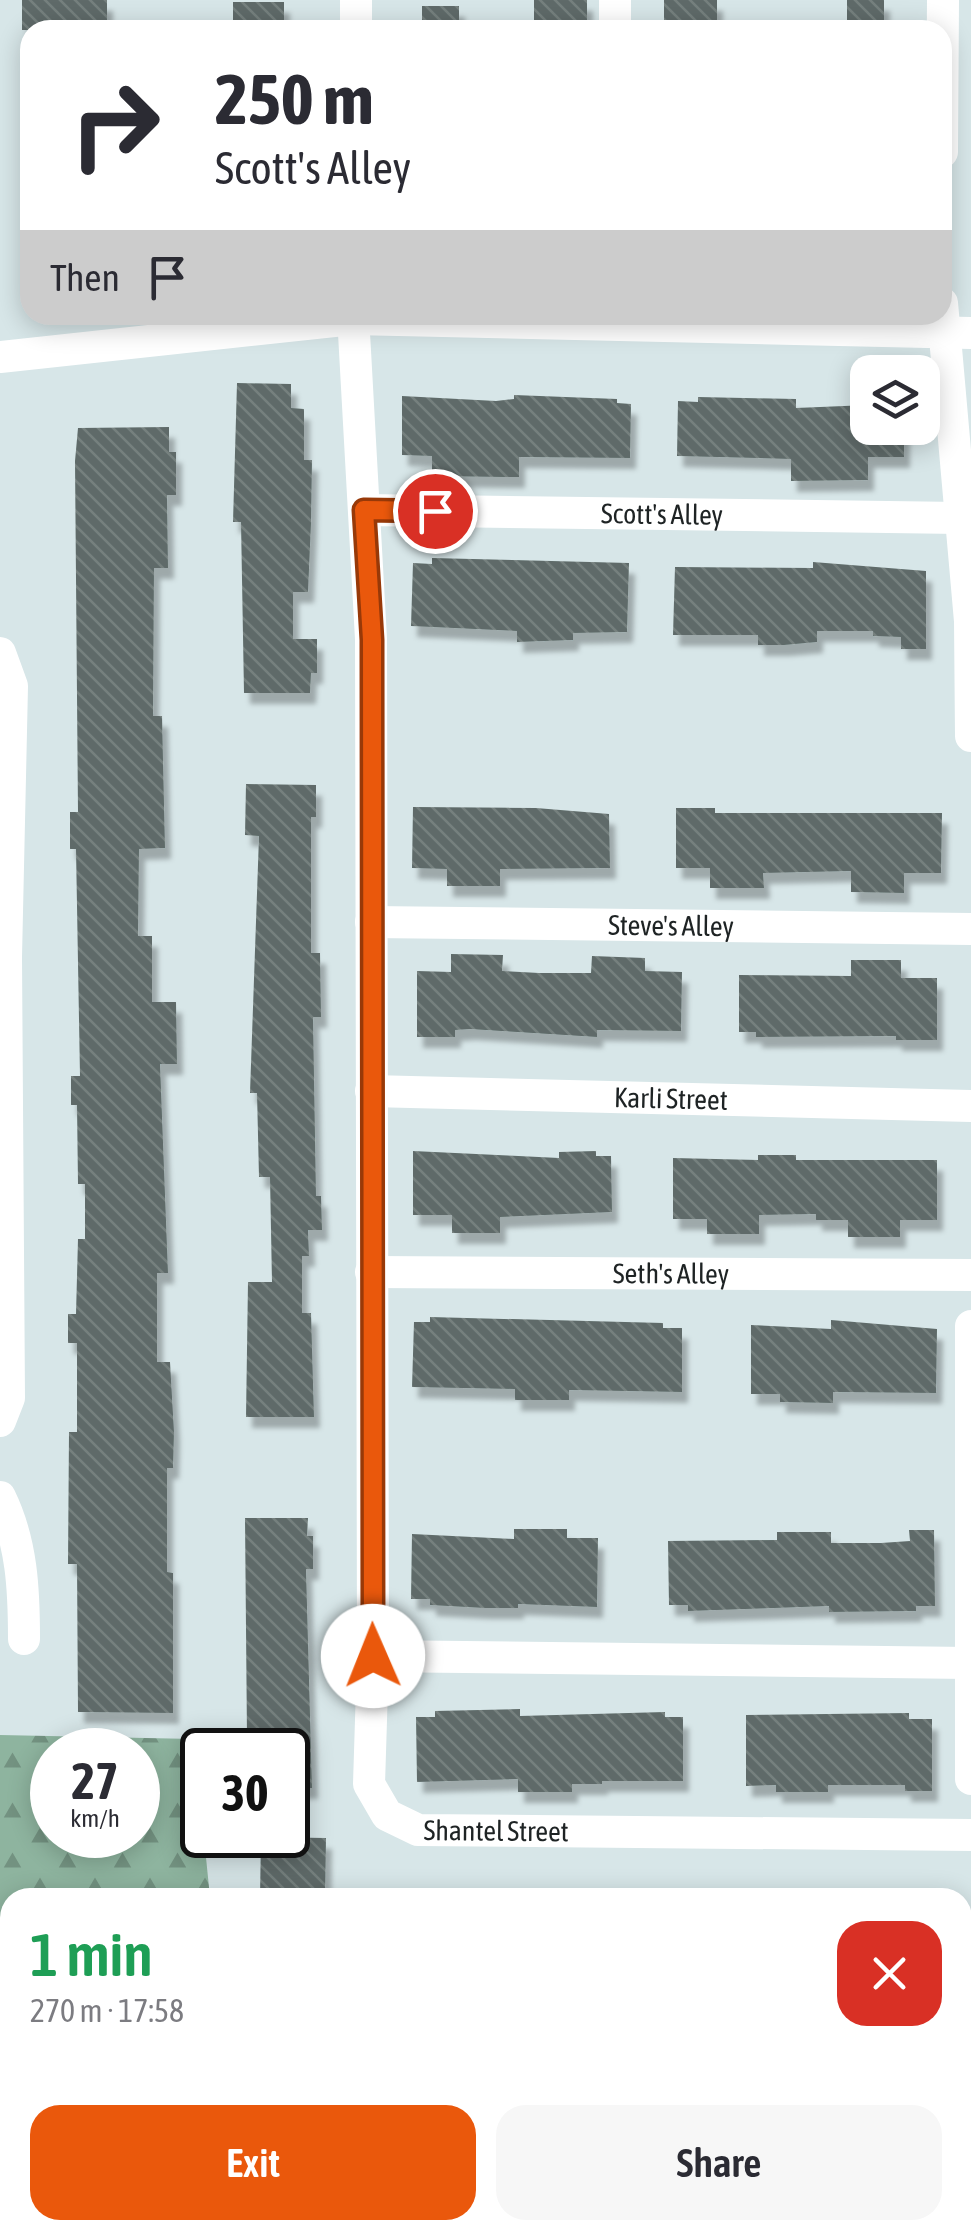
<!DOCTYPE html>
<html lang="en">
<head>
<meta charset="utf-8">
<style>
  body { margin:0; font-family:"Asap Condensed",sans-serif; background:#f7f7f7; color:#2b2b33; height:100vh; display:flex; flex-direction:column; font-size:38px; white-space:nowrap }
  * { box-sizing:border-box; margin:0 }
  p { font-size:32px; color:#7c7c81 }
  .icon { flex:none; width:55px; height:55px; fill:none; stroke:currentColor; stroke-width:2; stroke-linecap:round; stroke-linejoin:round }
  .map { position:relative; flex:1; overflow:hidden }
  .details { position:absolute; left:0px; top:1888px; width:972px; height:352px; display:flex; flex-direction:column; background:#fff; border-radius:30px 30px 0 0; box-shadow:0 5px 25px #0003 }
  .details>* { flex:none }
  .hud { position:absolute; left:20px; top:20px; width:932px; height:305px; border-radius:30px; box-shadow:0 5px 25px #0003; background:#fff; color:#2b2b33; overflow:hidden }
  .tools { position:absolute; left:850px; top:355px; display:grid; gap:20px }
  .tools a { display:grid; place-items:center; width:90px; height:90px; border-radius:20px; background:#fff; box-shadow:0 5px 25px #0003; font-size:50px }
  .speed { position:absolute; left:30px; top:1728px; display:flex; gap:20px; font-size:50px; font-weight:700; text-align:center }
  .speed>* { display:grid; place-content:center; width:130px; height:130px; border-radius:50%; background:#fff; box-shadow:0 5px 25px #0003; line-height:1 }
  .speed small { font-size:25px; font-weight:400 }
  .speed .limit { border:5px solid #111; border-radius:15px; background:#fff; color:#111 }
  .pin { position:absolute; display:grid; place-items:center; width:85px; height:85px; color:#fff; margin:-42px; border:5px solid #fff; border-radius:50%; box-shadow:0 2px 10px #0007 }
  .me { position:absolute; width:110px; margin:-55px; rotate:359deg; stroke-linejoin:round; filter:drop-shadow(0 0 8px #0008) }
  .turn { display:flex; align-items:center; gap:35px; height:210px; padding:0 30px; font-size:45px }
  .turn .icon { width:130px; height:130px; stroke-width:2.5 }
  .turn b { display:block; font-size:70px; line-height:85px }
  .then { display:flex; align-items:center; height:95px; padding:0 30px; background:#0003; gap:20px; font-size:38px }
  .round { display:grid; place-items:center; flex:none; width:105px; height:105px; border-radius:30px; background:#f7f7f7 }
  .overview { display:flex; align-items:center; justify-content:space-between; height:170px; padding:0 30px }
  h1 { font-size:60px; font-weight:600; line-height:75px; color:#1e9e55 }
  .primary-button { display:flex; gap:20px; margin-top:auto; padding:20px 30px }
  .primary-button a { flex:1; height:115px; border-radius:30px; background:#ea580c; color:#fff; font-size:40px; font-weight:600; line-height:115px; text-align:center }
  .primary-button a+a { background:#f7f7f7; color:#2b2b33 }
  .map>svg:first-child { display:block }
</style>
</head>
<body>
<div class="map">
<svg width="971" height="2238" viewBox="0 0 971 2238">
  <defs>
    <pattern id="grass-dots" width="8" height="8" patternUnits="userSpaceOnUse" patternTransform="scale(2.5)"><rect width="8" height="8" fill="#a9c4b5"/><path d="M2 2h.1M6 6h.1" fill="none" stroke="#91a89c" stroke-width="1.8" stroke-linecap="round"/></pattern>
    <pattern id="forest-firs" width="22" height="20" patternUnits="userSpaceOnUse" patternTransform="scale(2.5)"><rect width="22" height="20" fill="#8eb49f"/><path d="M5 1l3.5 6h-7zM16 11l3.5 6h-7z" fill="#739281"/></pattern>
    <pattern id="building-back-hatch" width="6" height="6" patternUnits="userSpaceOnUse" patternTransform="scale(2.5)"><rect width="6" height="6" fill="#5e6b69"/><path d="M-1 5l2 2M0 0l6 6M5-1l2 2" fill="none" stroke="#76807e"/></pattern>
    <filter id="shadow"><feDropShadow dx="6" dy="11" stdDeviation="2.5" flood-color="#0004"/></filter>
  </defs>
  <rect width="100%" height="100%" fill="#d7e6e8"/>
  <!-- grass -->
  <polygon fill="url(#grass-dots)" points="37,2230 308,2230 311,2238 31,2238"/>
  <!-- forest -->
  <g fill="url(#forest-firs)" fill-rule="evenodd">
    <path d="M0,1735L194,1739L210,1897L10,1898V2024H0ZM52,1750H138V1835H52Z"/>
    <polygon points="962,1983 971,1983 971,2048 963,2048"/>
  </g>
  <!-- building -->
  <g fill="url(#building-back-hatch)" filter="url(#shadow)">
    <rect x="22" y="0" width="85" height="30"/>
    <rect x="534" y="0" width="53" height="30"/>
    <polygon points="664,0 717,0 717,29 664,28"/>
    <rect x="847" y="0" width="37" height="30"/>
    <rect x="233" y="2" width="51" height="28"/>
    <rect x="422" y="6" width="37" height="24"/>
    <polygon points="237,383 291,384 291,408 304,409 304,460 312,460 311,523 308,592 293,592 293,639 317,639 317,673 311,673 310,693 244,693 241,522 233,522"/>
    <polygon points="514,395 617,399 617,403 631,404 630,458 519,457 519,477 504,477 432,476 432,456 402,455 402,396 496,401 514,399"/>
    <polygon points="698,397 796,399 796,408 868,405 868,428 904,428 904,457 868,457 868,480 791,481 791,459 677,456 678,401 698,402"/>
    <polygon points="169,427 169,452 176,452 176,495 167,495 168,568 154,568 153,716 162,716 165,848 139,849 138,936 152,936 152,1002 176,1002 177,1064 160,1064 168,1273 157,1273 157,1362 170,1362 174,1432 173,1468 167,1468 167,1572 173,1573 173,1713 78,1712 77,1564 68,1564 69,1432 77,1432 77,1343 68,1343 68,1314 76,1314 78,1239 85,1239 85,1184 78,1184 77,1105 71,1105 71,1076 80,1076 76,849 70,849 70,812 78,812 75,461 78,428"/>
    <polygon points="432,558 629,563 627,632 573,633 573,640 517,642 517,631 411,626 413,563 432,564"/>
    <polygon points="813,562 926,571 926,649 901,649 901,637 873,636 873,631 817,631 817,642 784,645 758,645 758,635 673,635 675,567 813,568"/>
    <polygon points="246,784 316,785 316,817 311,817 311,953 320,953 321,1017 313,1017 316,1196 321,1196 322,1230 308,1230 309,1256 302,1256 302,1313 311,1313 314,1417 246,1417 248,1282 272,1282 270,1177 259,1177 257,1093 250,1093 259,836 245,835"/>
    <polygon points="413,807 536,808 609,814 610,868 500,869 500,886 447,886 447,869 412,868"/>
    <polygon points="676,808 715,808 715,813 942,813 941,873 904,873 904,893 851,892 851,871 763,873 764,888 710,888 710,868 676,868"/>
    <polygon points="451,954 503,955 502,971 539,973 591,973 592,956 645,958 645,971 682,972 681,1031 597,1030 597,1037 470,1029 455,1030 455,1037 417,1037 417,971 451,972"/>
    <polygon points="851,960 901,960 901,978 937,978 937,1040 896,1040 896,1036 756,1037 756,1032 739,1032 739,975 851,976"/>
    <polygon points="413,1151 559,1158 559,1152 596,1151 596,1156 611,1156 612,1212 500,1217 500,1233 452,1233 452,1215 413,1215"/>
    <polygon points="758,1155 796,1155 796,1160 937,1160 937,1220 900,1220 900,1237 848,1237 848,1220 816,1220 816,1214 759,1215 759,1234 707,1234 707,1219 673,1219 673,1158 758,1160"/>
    <polygon points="430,1317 663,1323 663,1328 682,1328 682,1392 569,1390 569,1400 515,1400 515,1389 412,1387 414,1322 430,1322"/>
    <polygon points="831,1320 937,1329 936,1393 833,1392 833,1403 780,1402 780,1394 751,1394 751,1325 831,1329"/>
    <polygon points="245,1518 308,1518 307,1536 313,1536 313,1569 306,1569 312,1788 288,1788 288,1738 247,1738"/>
    <polygon points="514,1529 567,1529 567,1538 598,1538 597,1607 518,1604 518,1608 485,1608 430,1605 430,1599 411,1599 412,1534 514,1539"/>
    <polygon points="909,1530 934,1530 935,1606 916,1606 916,1611 829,1612 829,1606 688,1611 688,1605 669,1605 668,1541 777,1540 777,1532 831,1532 831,1543 881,1543 910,1541"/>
    <polygon points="520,1709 520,1716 665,1712 665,1717 683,1717 683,1781 602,1781 602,1784 572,1784 572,1792 518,1792 518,1779 417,1782 416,1717 435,1717 435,1711"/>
    <polygon points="909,1713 909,1719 932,1719 932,1791 905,1791 905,1785 828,1785 828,1792 776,1792 776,1785 746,1786 746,1715"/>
    <polygon points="261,1837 326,1838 325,1898 260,1897"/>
  </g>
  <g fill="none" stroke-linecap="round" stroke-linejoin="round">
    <!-- minor -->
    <g stroke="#fff" stroke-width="32">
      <polyline points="615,0 615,30"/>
      <polyline points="356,30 356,0"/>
      <polyline points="942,152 943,0"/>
      <polyline points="942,303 970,621 971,736"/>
      <path id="s1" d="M353,315L371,639L373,1656L369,1784L387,1815L418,1830L971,1835"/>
      <polyline points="0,357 353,319 971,333"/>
      <path id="s2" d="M364,510L960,518"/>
      <polyline points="0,653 12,686 6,957 9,1398 0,1421"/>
      <path id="s3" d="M371,922L971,929"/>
      <path id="s4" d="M371,1091L971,1106"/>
      <path id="s5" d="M371,1272L971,1275"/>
      <polyline points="971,1326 971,1779"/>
      <path d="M0,1497C22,1542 24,1590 24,1639"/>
      <polyline points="373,1656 969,1663"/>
      <polyline points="0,2049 10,2048"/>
      <polyline points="962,2073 971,2073"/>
      <polyline points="561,2230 573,2238"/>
      <polyline points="685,2238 689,2230"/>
    </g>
  </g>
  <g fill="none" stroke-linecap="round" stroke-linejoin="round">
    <defs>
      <polyline id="route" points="373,1656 372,640 364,510 435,511"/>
    </defs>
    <!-- route casing -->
    <use href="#route" stroke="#983908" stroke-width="25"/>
    <!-- route -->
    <use href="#route" stroke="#ea580c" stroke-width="18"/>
  </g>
  <g text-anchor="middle" stroke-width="10" stroke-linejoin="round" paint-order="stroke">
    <!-- street labels -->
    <g font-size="28" fill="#1e2324" stroke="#e4f3f5">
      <text dy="10" stroke="none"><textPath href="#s2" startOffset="298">Scott's Alley</textPath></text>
      <text dy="10" stroke="none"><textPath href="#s3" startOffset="300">Steve's Alley</textPath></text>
      <text dy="10" stroke="none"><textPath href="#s4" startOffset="300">Karli Street</textPath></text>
      <text dy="10" stroke="none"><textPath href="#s5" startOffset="300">Seth's Alley</textPath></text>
      <text dy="10" stroke="none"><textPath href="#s1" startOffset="1618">Shantel Street</textPath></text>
    </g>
  </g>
</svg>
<div class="tools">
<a><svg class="icon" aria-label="layers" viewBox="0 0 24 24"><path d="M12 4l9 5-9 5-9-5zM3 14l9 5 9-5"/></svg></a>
</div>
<div class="speed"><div>27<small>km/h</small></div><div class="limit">30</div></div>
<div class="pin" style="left:435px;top:511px;background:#d93025"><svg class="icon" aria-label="arrive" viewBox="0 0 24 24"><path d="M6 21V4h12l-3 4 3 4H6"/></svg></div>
<svg class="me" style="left:373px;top:1656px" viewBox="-20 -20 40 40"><circle r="19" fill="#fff"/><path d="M0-13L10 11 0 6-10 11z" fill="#ea580c"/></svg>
<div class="hud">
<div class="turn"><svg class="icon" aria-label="right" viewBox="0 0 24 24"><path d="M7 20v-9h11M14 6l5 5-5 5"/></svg><div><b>250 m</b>Scott's Alley</div></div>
<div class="then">Then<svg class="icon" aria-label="arrive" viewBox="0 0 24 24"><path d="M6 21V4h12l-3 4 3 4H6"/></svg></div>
</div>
<section class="details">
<div class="overview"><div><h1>1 min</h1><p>270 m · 17:58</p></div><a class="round" style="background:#d93025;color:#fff"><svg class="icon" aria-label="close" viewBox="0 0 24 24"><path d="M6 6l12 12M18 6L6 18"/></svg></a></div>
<div class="primary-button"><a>Exit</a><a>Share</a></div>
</section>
</div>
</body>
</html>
